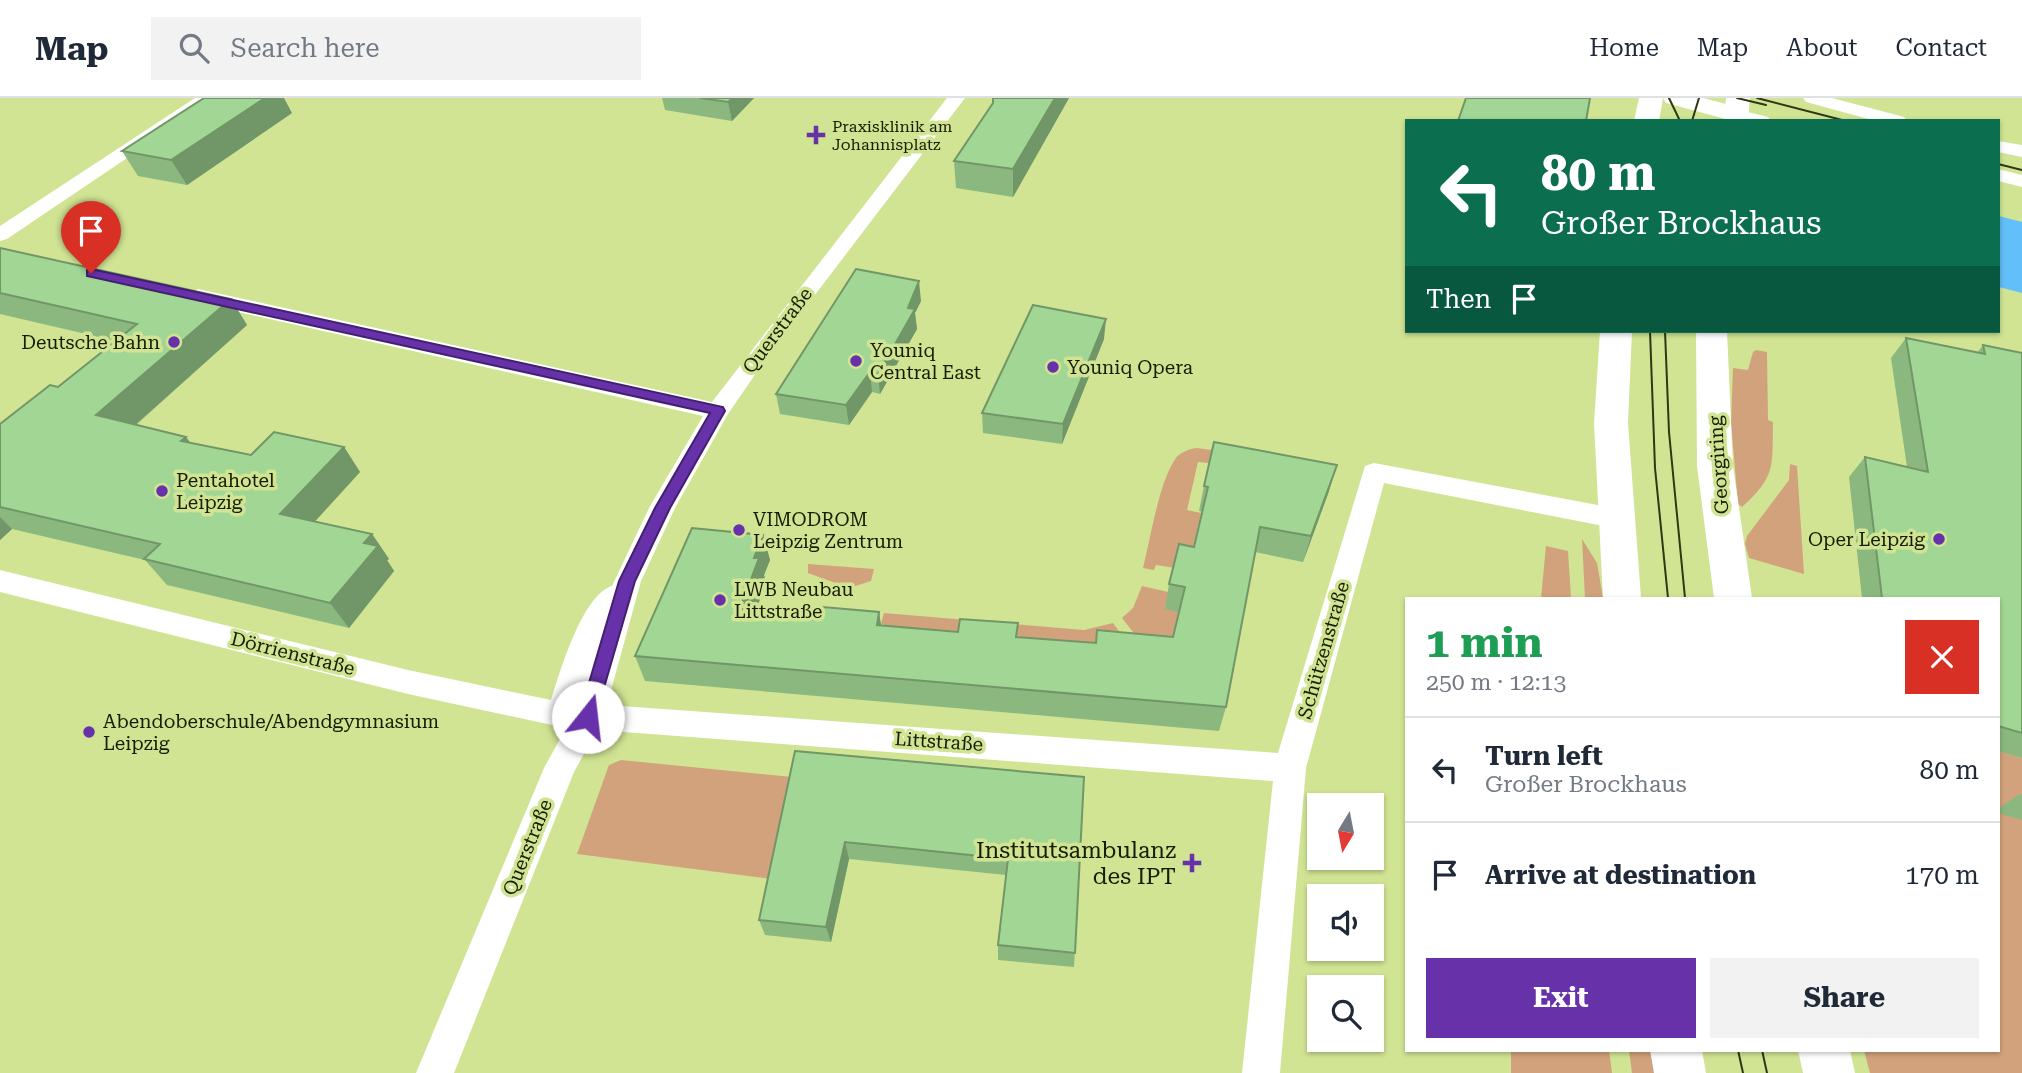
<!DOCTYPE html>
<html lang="en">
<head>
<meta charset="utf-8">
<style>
  body { margin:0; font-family:"Roboto Serif",serif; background:#f2f2f3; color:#1f2937; height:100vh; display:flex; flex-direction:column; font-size:26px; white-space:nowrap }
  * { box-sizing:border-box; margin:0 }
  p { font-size:23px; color:#747a83 }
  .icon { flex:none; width:38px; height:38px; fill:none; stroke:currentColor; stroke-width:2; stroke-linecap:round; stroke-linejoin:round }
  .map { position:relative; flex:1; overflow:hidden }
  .panel { position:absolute; left:1405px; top:499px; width:595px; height:455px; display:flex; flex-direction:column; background:#fff; border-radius:0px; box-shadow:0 2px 5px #0004 }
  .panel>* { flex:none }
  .hud { position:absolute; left:1405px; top:21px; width:595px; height:214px; border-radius:0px; box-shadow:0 2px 5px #0004; background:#0b6e4f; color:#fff; overflow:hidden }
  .needle { width:46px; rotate:190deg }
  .buttons { position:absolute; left:1307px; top:695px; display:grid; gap:14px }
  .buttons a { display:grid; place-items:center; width:77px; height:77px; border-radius:0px; background:#fff; box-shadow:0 2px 5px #0004; font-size:35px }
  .pin { position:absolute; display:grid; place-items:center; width:60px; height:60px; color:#fff; margin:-72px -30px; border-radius:50% 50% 50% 0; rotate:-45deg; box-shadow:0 0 7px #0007 }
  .pin .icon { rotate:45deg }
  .me { position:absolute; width:77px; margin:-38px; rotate:16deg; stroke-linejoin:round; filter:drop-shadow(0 0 5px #0008) }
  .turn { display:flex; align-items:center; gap:24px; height:147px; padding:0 21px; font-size:32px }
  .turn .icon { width:91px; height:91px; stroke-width:2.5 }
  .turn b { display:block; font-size:49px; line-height:60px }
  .then { display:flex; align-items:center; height:66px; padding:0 21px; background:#0003; gap:14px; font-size:26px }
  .round { display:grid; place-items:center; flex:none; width:74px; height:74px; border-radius:0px; background:#f2f2f3 }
  .overview { display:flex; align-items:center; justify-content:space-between; height:119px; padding:0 21px }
  h1 { font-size:42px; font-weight:700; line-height:52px; color:#1e9e55 }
  .primary-button { display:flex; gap:14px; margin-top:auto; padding:14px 21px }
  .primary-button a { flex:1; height:80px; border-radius:0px; background:#6732a9; color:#fff; font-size:28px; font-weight:700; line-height:80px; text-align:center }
  .primary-button a+a { background:#f2f2f3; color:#1f2937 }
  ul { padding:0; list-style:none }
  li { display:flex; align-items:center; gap:21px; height:105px; padding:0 21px; border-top:2px solid #e0e1e3 }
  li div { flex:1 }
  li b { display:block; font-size:26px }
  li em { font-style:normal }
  header { display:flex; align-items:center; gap:42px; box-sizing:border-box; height:98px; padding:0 35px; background:#fff; border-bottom:2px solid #e0e1e3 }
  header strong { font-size:33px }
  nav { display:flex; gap:38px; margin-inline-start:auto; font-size:24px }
  .search { width:490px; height:63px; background:#f2f2f3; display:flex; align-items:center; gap:18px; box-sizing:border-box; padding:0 24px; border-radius:0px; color:#747a83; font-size:26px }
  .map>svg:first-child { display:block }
</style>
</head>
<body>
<header>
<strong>Map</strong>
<div class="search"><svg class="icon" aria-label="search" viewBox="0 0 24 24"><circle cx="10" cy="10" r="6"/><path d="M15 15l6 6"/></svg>Search here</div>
<nav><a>Home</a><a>Map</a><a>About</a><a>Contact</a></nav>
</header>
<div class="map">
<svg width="2022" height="975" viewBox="0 0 2022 975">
  <rect width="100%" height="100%" fill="#d1e493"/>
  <!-- green -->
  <g fill="#d2a27c">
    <path d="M1756,252L1767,254L1768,322L1773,324C1772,367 1777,378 1742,409L1738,406L1731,325L1733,270L1748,272L1753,254Z"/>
    <path d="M1197,350L1212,352L1209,365L1198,364L1187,412L1201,415L1188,472L1156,467L1154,472L1143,470C1150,442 1159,386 1174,363C1178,355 1188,351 1197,350Z"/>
    <polygon points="1790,366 1797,368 1804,476 1749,460 1745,446 1747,438 1789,382"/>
    <polygon points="1582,441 1597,465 1603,500 1585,500"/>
    <polygon points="1546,448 1568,453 1571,500 1541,500"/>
    <polygon points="808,466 874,471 871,483 849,490 808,475"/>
    <polygon points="1142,488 1168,494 1180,514 1166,576 1122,520 1133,510"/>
    <polygon points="884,515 1003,525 880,551 886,527 881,526"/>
    <polygon points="1113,525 1127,544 1096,543 1094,570 1017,550 1019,538 1012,537 1014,526 1084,532"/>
    <polygon points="1999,653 2022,660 2022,975 1870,975 1864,952 1998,952"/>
    <polygon points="621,662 792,679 772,781 577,756 609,667"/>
    <polygon points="1511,952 1609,952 1612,975 1511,975"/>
    <polygon points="1629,952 1652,952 1655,975 1632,975"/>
  </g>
  <!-- water -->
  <polygon fill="#62bffa" points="1999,118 2022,124 2022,195 1999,189"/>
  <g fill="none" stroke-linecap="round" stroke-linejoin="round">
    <!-- street -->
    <g fill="#fff" fill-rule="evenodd">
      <polygon points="195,0 216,0 7,141 0,143 0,128"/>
      <path d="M947,0H965L763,265L728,316L675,410L641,483L607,607L1278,655L1365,368L1374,365L1614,410L1623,413L1627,420L1623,427L1614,430L1384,385L1306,670L1280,975H1242L1273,683L597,632L574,674L454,975H416L544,670L566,630L408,596L0,494V472L408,572L551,602C560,574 582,497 612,488L649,410L703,318L198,205L187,198L198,191L712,304Z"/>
      <polygon points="1803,0 1832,0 1904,19 1907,23 1876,23 1806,4"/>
      <polygon points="1736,11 1768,19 1771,23 1730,20 1727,16"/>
      <polygon points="1998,43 2022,47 2022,59 1998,54"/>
      <polygon points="1998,71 2022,77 2022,89 1998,83"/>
    </g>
    <!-- secondary -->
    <polygon fill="#fff" fill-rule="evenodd" points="1663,0 1703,0 1745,11 1748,16 1745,21 1733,23 1666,5"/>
    <!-- primary -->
    <g fill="#fff" fill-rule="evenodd">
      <polygon points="1639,0 1663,0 1659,23 1634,23"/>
      <polygon points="1726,0 1750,0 1748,23 1724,23"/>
      <polygon points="1600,233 1632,233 1628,325 1641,500 1603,500 1594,325"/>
      <polygon points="1696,233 1727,233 1733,368 1752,500 1714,500 1697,368"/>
      <polygon points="1650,952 1702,952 1706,975 1654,975"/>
      <polygon points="1798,952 1850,952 1855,975 1803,975"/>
    </g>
    <!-- tram -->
    <g stroke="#2f3713" stroke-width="2">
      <polyline points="1669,0 1680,23"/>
      <polyline points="1737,0 1766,7"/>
      <polyline points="1757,0 1846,23"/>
      <polyline points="1692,23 1699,0"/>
      <polyline points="1998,66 2022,72"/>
      <polyline points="1650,233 1655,370 1668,500"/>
      <polyline points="1665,233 1669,334 1685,500"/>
      <polyline points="1738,952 1743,975"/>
      <polyline points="1762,952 1767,975"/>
    </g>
  </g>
  <!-- wall -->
  <g fill="#8bb87f">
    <polygon points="662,0 754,0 732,23 665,12"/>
    <polygon points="993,0 1069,0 1013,99 956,90 954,63 993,5"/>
    <polygon points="292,15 187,87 138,78 122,53"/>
    <polygon points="0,150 231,201 247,227 136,327 186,339 190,345 251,357 344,349 360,374 315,423 372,436 389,461 387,462 394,473 349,530 167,487 145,462 12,431 0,442 0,326 58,289 116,243 0,216"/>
    <polygon points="921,203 915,215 917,231 880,296 872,294 849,327 780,316 776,296"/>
    <polygon points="1906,240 1977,255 1983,247 2022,255 2022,660 1998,653 1998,500 1862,500 1849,379 1865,359 1907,369 1891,260"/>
    <polygon points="1104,241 1062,346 983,335 982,315"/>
    <polygon points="1204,388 1329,393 1303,464 1255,454 1226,609 1219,633 645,583 635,558 763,437 770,462 764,477 766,485 754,516 958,534 1018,525 1017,539 1096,545 1173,539 1179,514 1165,511 1169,486 1194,449 1203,414 1199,413"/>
    <polygon points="795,653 1084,679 1074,869 998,862 998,847 1006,777 849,761 831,844 765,837 759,822"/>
    <polygon points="2022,696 2022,722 1998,715 1998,711 2018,697"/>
  </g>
  <!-- shaded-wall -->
  <g fill="#719668">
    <polygon points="265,0 284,0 292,15 187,87 171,62"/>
    <polygon points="733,0 754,0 732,23 728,4"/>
    <polygon points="1055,0 1069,0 1013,99 1013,71"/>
    <polygon points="919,183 921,203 915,215 917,231 880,296 878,276"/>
    <polygon points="231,201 247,227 117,343 96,317"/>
    <polygon points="1106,221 1104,241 1062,346 1063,326"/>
    <polygon points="870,274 872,294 849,327 846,307"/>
    <polygon points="186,339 205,364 181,343"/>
    <polygon points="344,349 360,374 299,441 280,416"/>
    <polygon points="1337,367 1329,393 1303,464 1311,438"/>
    <polygon points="0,419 12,431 0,442"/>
    <polygon points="372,436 389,461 387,462 394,473 349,530 330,505 364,445"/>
    <polygon points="763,437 770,462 764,477 766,485 746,540 738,515 754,460"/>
    <polygon points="879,514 883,539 877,527"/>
    <polygon points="845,744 849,761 831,844 826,829"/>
  </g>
  <!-- building -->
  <g fill="#a2d694" stroke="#719668" stroke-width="2">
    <polygon points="204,0 265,0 171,62 122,53"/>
    <polygon points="700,0 733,0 728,4"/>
    <polygon points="993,0 1055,0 1013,71 954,63 993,5"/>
    <polygon points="1466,0 1590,0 1586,23 1458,23"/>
    <polygon points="0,150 231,201 96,317 186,339 181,343 251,357 274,334 344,349 280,416 372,436 364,445 378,448 330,505 144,461 160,446 0,409 0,326 50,287 58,289 137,226 0,195"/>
    <polygon points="856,171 919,183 908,210 915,211 878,276 870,274 846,307 776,296"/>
    <polygon points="1033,207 1106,221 1063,326 982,315"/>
    <polygon points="1906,240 1985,256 1983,247 2022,255 2022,635 1998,628 1998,500 1882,500 1865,359 1928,374"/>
    <polygon points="1214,344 1337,367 1311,438 1260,429 1226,609 635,558 692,430 763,437 754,460 759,460 738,515 820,522 823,509 879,514 877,527 958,534 960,521 1018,525 1016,539 1096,545 1097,532 1173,539 1185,489 1169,486 1179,446 1194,449 1208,389 1204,388"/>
    <polygon points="795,653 1084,679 1075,855 998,847 1008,761 845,744 826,829 759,822"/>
  </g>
  <!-- route -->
  <polygon fill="#6732a9" stroke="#43206e" stroke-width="2" points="91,171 723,309 725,313 670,410 635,483 594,624 588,626 579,619 619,483 655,410 710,315 87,178 87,172"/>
  <!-- markers -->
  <g fill="#6732a9" stroke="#d1e493" stroke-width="2.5">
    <path d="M812.5 26.5h7v7h7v7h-7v7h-7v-7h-7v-7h7z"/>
    <circle cx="174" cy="244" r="7"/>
    <circle cx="856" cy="263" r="7"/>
    <circle cx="1053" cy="269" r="7"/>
    <circle cx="162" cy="393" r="7"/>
    <circle cx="739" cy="432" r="7"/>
    <circle cx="1939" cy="441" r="7"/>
    <circle cx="720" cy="502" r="7"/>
    <circle cx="89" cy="634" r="7"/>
    <path d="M1188.5 754.5h7v7h7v7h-7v7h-7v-7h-7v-7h7z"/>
  </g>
  <g text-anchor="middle" stroke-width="7" stroke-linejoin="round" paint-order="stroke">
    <!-- far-poi labels -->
    <g font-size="16" fill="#171d00" stroke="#d1e493" text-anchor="start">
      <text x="832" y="34">Praxisklinik am<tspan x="832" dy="18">Johannisplatz</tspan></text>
    </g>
    <!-- street labels -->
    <g font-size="19" fill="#171d00" stroke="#d1e493">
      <text transform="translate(777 232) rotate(-53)" y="7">Querstraße</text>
      <text transform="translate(1718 367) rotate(-94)" y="7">Georgiring</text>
      <text transform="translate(1323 552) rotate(-74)" y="7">Schützenstraße</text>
      <text transform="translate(293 555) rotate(14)" y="7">Dörrienstraße</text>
      <text transform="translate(939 643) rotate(4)" y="7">Littstraße</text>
      <text transform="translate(527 749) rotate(-68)" y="7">Querstraße</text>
    </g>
    <!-- poi labels -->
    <g font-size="19" fill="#171d00" stroke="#d1e493" text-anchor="start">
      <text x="160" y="251" text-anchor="end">Deutsche Bahn</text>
      <text x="870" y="259">Youniq<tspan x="870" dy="22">Central East</tspan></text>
      <text x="1067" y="276">Youniq Opera</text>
      <text x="176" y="389">Pentahotel<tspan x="176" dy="22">Leipzig</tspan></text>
      <text x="753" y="428">VIMODROM<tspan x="753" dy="22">Leipzig Zentrum</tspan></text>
      <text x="1925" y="448" text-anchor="end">Oper Leipzig</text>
      <text x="734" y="498">LWB Neubau<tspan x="734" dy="22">Littstraße</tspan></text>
      <text x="103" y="630">Abendoberschule/Abendgymnasium<tspan x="103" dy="22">Leipzig</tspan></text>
    </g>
    <!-- near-poi labels -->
    <g font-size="23" fill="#171d00" stroke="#d1e493" text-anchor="end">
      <text x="1176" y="760">Institutsambulanz<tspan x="1176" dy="26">des IPT</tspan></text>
    </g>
  </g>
</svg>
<div class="buttons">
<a><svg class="needle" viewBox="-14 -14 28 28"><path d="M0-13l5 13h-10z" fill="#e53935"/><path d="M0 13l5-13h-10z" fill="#747a83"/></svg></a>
<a><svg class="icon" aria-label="sound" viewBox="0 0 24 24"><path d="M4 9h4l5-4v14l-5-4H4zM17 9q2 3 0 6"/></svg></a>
<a><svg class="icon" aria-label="search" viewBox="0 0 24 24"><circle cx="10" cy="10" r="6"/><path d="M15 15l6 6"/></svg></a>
</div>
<div class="pin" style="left:91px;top:175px;background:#d93025"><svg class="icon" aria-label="arrive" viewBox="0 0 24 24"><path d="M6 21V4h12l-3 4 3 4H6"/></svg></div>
<svg class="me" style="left:588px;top:619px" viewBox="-20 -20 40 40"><circle r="19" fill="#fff"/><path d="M0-13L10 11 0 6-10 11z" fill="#6732a9"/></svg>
<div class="hud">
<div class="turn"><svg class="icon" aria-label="left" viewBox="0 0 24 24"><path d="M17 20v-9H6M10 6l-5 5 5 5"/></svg><div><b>80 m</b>Großer Brockhaus</div></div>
<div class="then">Then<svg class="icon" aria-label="arrive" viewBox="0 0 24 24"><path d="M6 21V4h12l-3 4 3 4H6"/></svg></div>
</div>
<section class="panel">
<div class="overview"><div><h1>1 min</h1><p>250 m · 12:13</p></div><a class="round" style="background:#d93025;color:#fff"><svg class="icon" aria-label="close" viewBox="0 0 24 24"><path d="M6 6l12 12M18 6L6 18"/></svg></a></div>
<ul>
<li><svg class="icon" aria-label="left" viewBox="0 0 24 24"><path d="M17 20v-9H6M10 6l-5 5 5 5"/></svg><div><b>Turn left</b><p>Großer Brockhaus</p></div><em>80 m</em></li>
<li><svg class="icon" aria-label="arrive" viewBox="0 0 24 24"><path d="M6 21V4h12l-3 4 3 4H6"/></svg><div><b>Arrive at destination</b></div><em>170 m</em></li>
</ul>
<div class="primary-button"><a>Exit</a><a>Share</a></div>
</section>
</div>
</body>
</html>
